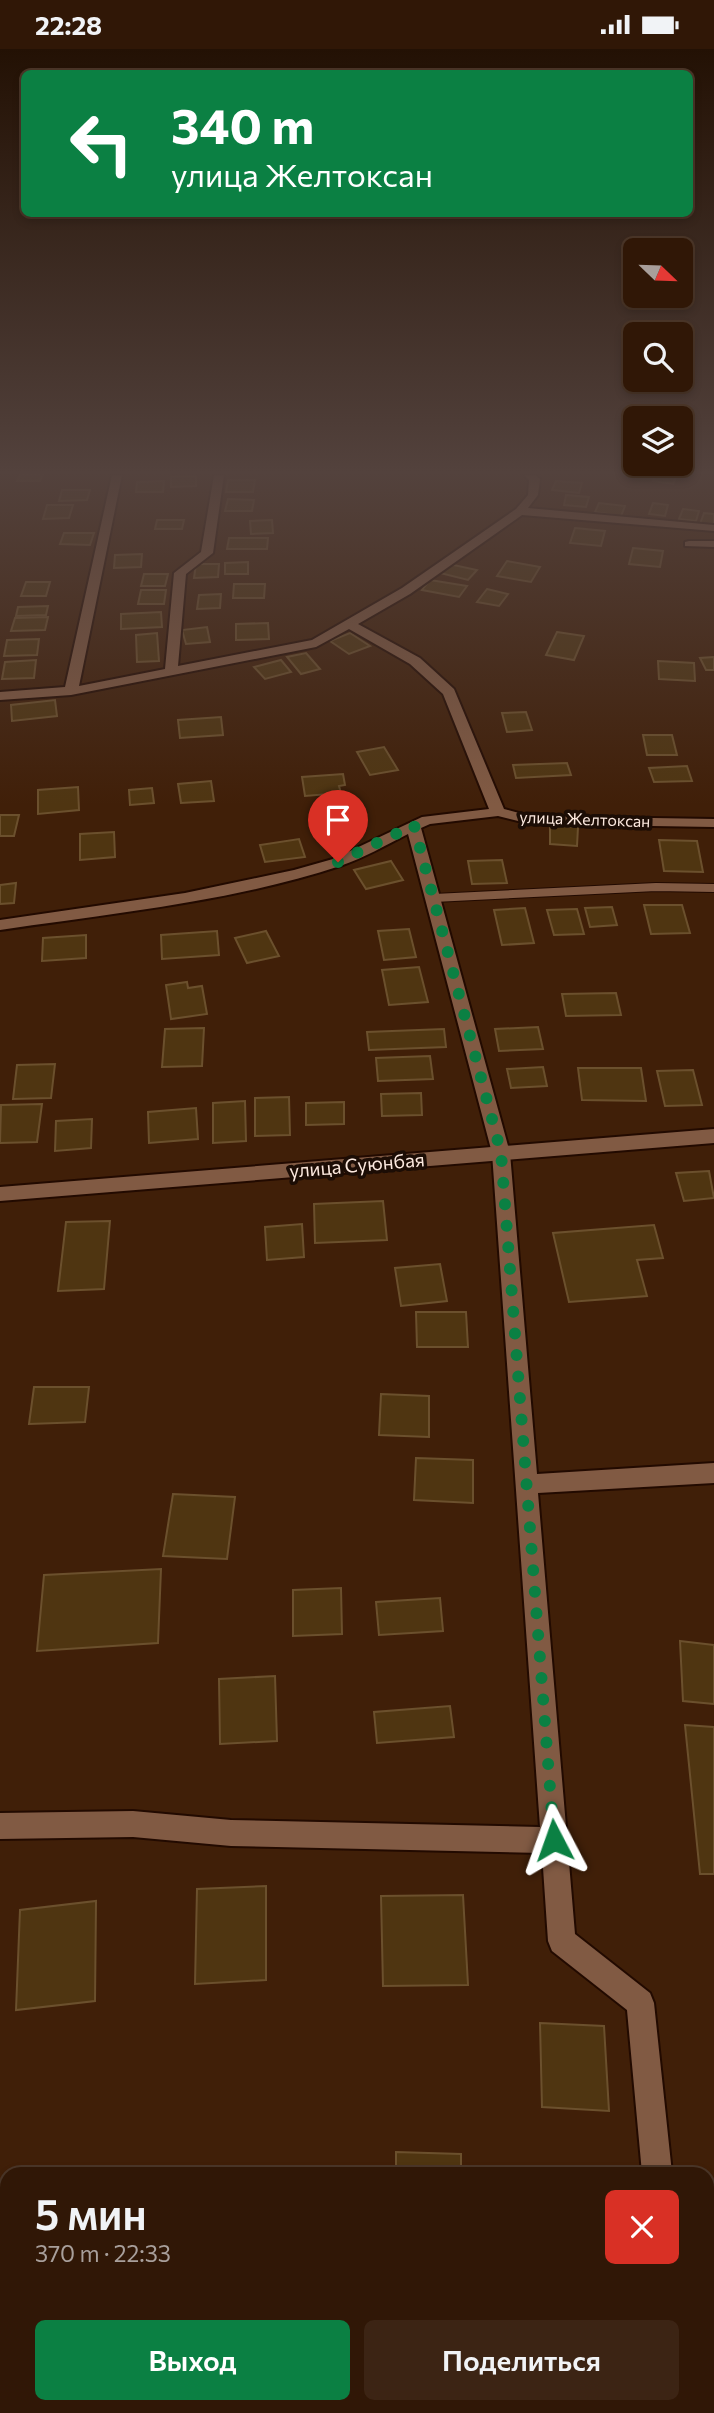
<!DOCTYPE html>
<html lang="ru">
<head>
<meta charset="utf-8">
<style>
  body { margin:0; font-family:Commissioner,sans-serif; background:#3c2414; color:#f1f3f6; height:100vh; display:flex; flex-direction:column; font-size:26px; white-space:nowrap }
  * { box-sizing:border-box; margin:0 }
  p { font-size:23px; color:#a89f9b }
  .icon { flex:none; width:38px; height:38px; fill:none; stroke:currentColor; stroke-width:2; stroke-linecap:round; stroke-linejoin:round }
  .map { position:relative; flex:1; overflow:hidden }
  .sheet { position:absolute; left:0px; top:2118px; width:714px; height:247px; display:flex; flex-direction:column; background:#301706; border-radius:21px 21px 0 0; box-shadow:0 4px 10px #0003,0 0 0 2px #4b3628 }
  .sheet>* { flex:none }
  .banner { position:absolute; left:21px; top:21px; width:672px; height:147px; border-radius:10px; box-shadow:0 4px 10px #0003,0 0 0 2px #4b3628; background:#0b8043; color:#fff; overflow:hidden }
  .needle { width:46px; rotate:113deg }
  .fabs { position:absolute; left:623px; top:189px; display:grid; gap:14px }
  .fabs a { display:grid; place-items:center; width:70px; height:70px; border-radius:10px; background:#301706; box-shadow:0 4px 10px #0003,0 0 0 2px #4b3628; font-size:35px }
  .pin { position:absolute; display:grid; place-items:center; width:60px; height:60px; color:#fff; margin:-72px -30px; border-radius:50% 50% 50% 0; rotate:-45deg; box-shadow:0 0 7px #0007 }
  .pin .icon { rotate:45deg }
  .me { position:absolute; width:77px; margin:-38px; rotate:356deg; stroke-linejoin:round; filter:drop-shadow(0 0 5px #0008) }
  .turn { display:flex; align-items:center; gap:24px; height:147px; padding:0 35px; font-size:32px }
  .turn .icon { width:91px; height:91px; stroke-width:2.5 }
  .turn b { display:block; font-size:49px; line-height:60px }
  .round { display:grid; place-items:center; flex:none; width:74px; height:74px; border-radius:10px; background:#3c2414 }
  .headline { display:flex; align-items:center; justify-content:space-between; height:119px; padding:0 35px }
  h1 { font-size:42px; font-weight:600; line-height:52px }
  .action { display:flex; gap:14px; margin-top:auto; padding:14px 35px }
  .action a { flex:1; height:80px; border-radius:10px; background:#0b8043; color:#fff; font-size:28px; font-weight:600; line-height:80px; text-align:center }
  .action a+a { background:#3c2414; color:#f1f3f6 }
  .status { display:flex; justify-content:space-between; align-items:center; height:49px; padding:0 35px; background:#301706; direction:ltr }
  .status svg { height:19px; fill:currentColor }
  .map>svg:first-child { display:block }
</style>
</head>
<body>
<div class="status"><b>22:28</b><svg viewBox="0 0 49 12"><path d="M0 12V9h3v3zM5 12V6h3v6zM10 12V3h3v9zM15 12V0h3v12zM26 1h20v11H26zM47 4h2v5h-2z"/></svg></div>
<div class="map">
<svg width="714" height="2364" viewBox="0 0 714 2364">
  <rect width="100%" height="100%" fill="#401f08"/>
  <!-- building -->
  <g fill="#4f3511" stroke="#6b502d" stroke-width="2">
    <polygon points="20,426 43,426 40,432 17,432"/>
    <polygon points="655,426 677,426 673,435 653,432"/>
    <polygon points="196,427 196,437 171,438 171,428"/>
    <polygon points="228,431 255,431 253,443 226,443"/>
    <polygon points="164,432 163,443 136,443 137,433"/>
    <polygon points="556,432 582,434 579,444 552,441"/>
    <polygon points="62,441 90,441 87,451 59,452"/>
    <polygon points="566,446 589,448 586,458 564,456"/>
    <polygon points="228,450 254,451 252,462 225,462"/>
    <polygon points="599,454 625,457 621,467 595,463"/>
    <polygon points="653,454 668,456 665,467 649,465"/>
    <polygon points="47,456 73,456 69,469 43,470"/>
    <polygon points="683,460 699,462 696,472 679,470"/>
    <polygon points="704,464 714,465 714,477 700,475"/>
    <polygon points="157,471 184,471 182,480 155,480"/>
    <polygon points="272,471 273,484 251,485 250,472"/>
    <polygon points="575,479 605,482 601,497 570,494"/>
    <polygon points="64,484 94,484 90,496 60,495"/>
    <polygon points="229,489 268,489 267,500 227,500"/>
    <polygon points="633,499 663,502 660,518 629,515"/>
    <polygon points="142,505 141,518 114,519 115,506"/>
    <polygon points="507,512 540,518 531,533 497,527"/>
    <polygon points="248,513 248,525 225,525 225,514"/>
    <polygon points="196,515 219,515 218,528 194,529"/>
    <polygon points="449,515 477,521 468,531 440,524"/>
    <polygon points="144,525 168,525 165,537 141,537"/>
    <polygon points="430,531 467,537 459,548 422,541"/>
    <polygon points="26,533 50,533 46,547 21,547"/>
    <polygon points="234,535 265,535 264,549 233,549"/>
    <polygon points="487,540 508,545 499,557 477,553"/>
    <polygon points="141,541 166,541 164,555 138,555"/>
    <polygon points="221,545 220,559 197,560 199,546"/>
    <polygon points="48,557 46,566 16,567 18,558"/>
    <polygon points="161,563 162,578 121,580 121,565"/>
    <polygon points="48,568 45,581 11,582 15,569"/>
    <polygon points="268,574 269,590 236,591 236,575"/>
    <polygon points="207,578 210,593 186,595 182,581"/>
    <polygon points="557,583 584,587 574,611 546,606"/>
    <polygon points="157,584 159,612 137,613 136,586"/>
    <polygon points="350,584 370,597 349,605 330,592"/>
    <polygon points="39,590 37,606 4,607 7,591"/>
    <polygon points="306,604 320,620 301,625 287,608"/>
    <polygon points="714,608 714,621 706,621 700,609"/>
    <polygon points="36,611 34,629 2,630 5,613"/>
    <polygon points="281,611 291,623 265,630 254,618"/>
    <polygon points="658,612 694,614 695,632 659,630"/>
    <polygon points="55,651 57,667 12,672 11,656"/>
    <polygon points="526,663 532,681 507,683 502,664"/>
    <polygon points="221,668 223,686 180,689 178,671"/>
    <polygon points="643,686 672,686 677,706 647,706"/>
    <polygon points="384,698 398,721 370,726 357,703"/>
    <polygon points="567,714 571,726 516,729 513,716"/>
    <polygon points="687,717 692,732 654,733 649,719"/>
    <polygon points="343,725 345,736 339,737 341,744 305,747 302,728"/>
    <polygon points="211,732 214,752 181,754 178,735"/>
    <polygon points="78,738 79,761 38,765 38,741"/>
    <polygon points="152,739 154,754 130,756 129,741"/>
    <polygon points="0,766 19,766 14,787 0,787"/>
    <polygon points="550,776 578,778 577,797 550,795"/>
    <polygon points="114,783 115,808 80,811 80,785"/>
    <polygon points="299,790 305,808 265,813 260,796"/>
    <polygon points="659,791 697,792 703,823 664,822"/>
    <polygon points="502,811 507,834 472,835 468,812"/>
    <polygon points="391,812 403,831 366,840 354,821"/>
    <polygon points="16,834 14,854 0,855 0,836"/>
    <polygon points="644,856 682,856 690,884 651,885"/>
    <polygon points="612,858 617,876 590,878 585,859"/>
    <polygon points="525,859 534,894 502,896 494,861"/>
    <polygon points="577,860 584,885 554,886 547,861"/>
    <polygon points="409,880 416,908 384,911 378,882"/>
    <polygon points="217,882 219,906 162,910 161,886"/>
    <polygon points="266,882 279,907 247,914 235,889"/>
    <polygon points="86,886 86,909 42,912 43,889"/>
    <polygon points="419,918 428,953 389,956 382,921"/>
    <polygon points="187,933 188,939 202,937 207,965 171,970 166,936"/>
    <polygon points="616,944 621,966 566,967 562,945"/>
    <polygon points="538,978 543,1000 499,1002 495,980"/>
    <polygon points="204,979 202,1017 162,1018 165,980"/>
    <polygon points="444,980 446,998 369,1001 367,983"/>
    <polygon points="430,1007 433,1030 378,1032 376,1009"/>
    <polygon points="55,1015 51,1049 13,1050 17,1016"/>
    <polygon points="543,1018 547,1037 511,1039 507,1020"/>
    <polygon points="578,1019 641,1019 646,1052 582,1051"/>
    <polygon points="693,1021 702,1056 665,1057 657,1022"/>
    <polygon points="421,1044 422,1066 382,1067 381,1045"/>
    <polygon points="289,1048 290,1086 255,1087 255,1049"/>
    <polygon points="245,1052 246,1092 213,1094 213,1054"/>
    <polygon points="344,1053 344,1075 306,1076 306,1054"/>
    <polygon points="42,1055 37,1093 0,1094 1,1056"/>
    <polygon points="196,1059 198,1090 149,1094 148,1063"/>
    <polygon points="92,1070 91,1099 55,1102 56,1072"/>
    <polygon points="709,1122 714,1149 684,1152 676,1124"/>
    <polygon points="383,1152 387,1191 315,1194 314,1155"/>
    <polygon points="110,1172 104,1240 58,1242 66,1173"/>
    <polygon points="302,1175 304,1208 267,1211 265,1178"/>
    <polygon points="654,1176 663,1209 637,1211 647,1247 569,1253 553,1184"/>
    <polygon points="440,1215 447,1252 401,1257 395,1219"/>
    <polygon points="416,1263 466,1263 468,1298 417,1298"/>
    <polygon points="34,1338 89,1338 85,1373 29,1375"/>
    <polygon points="381,1345 429,1347 429,1388 379,1386"/>
    <polygon points="416,1409 473,1411 473,1454 414,1451"/>
    <polygon points="173,1445 235,1448 227,1510 163,1507"/>
    <polygon points="161,1520 158,1594 37,1602 44,1526"/>
    <polygon points="341,1539 342,1585 293,1587 293,1541"/>
    <polygon points="440,1549 443,1582 379,1586 376,1553"/>
    <polygon points="680,1592 714,1596 714,1655 683,1652"/>
    <polygon points="275,1627 277,1692 220,1695 219,1630"/>
    <polygon points="450,1657 454,1688 377,1694 374,1663"/>
    <polygon points="685,1676 714,1678 714,1825 700,1825"/>
    <polygon points="266,1837 266,1931 195,1935 197,1840"/>
    <polygon points="463,1846 468,1936 383,1937 381,1847"/>
    <polygon points="96,1852 95,1952 16,1961 20,1861"/>
    <polygon points="540,1974 604,1977 609,2062 542,2058"/>
    <polygon points="396,2103 461,2105 461,2124 396,2124"/>
    <polygon points="0,2317 7,2319 7,2357 63,2357 61,2364 0,2364"/>
  </g>
  <g fill="none" stroke-linecap="round" stroke-linejoin="round">
    <defs>
      <polyline id="service" points="434,849 656,838 714,839"/>
      <g id="minor">
        <path d="M112,426H122L79,637L165,620L174,524L201,503L214,426H224L213,504L186,525L178,617L312,591L402,539L516,460L528,446L529,431L524,426H535L540,430L538,446L528,459L714,476V482L522,466L410,545L358,575L420,609L454,640L504,760L530,767L714,770V778L530,775L498,767L430,775L421,779L510,1104L537,1425L714,1414V1434L538,1444L575,1885L650,1944L654,1954L672,2124H642L627,1961L552,1902L548,1892L542,1804L231,1797L133,1788L0,1790V1764L133,1762L231,1771L540,1778L492,1104L408,785C386,796 364,809 340,817C231,853 114,864 0,881V871L185,844L294,821L333,810L422,768L489,760L443,645L410,615L349,580L316,598L71,646L0,651V643L65,638Z"/>
        <polygon points="689,492 714,492 714,498 685,497 685,493"/>
        <polygon points="664,2357 696,2357 697,2364 665,2364"/>
      </g>
      <polygon id="secondary" points="714,1080 714,1094 0,1152 0,1138"/>
    </defs>
    <!-- service casing -->
    <use href="#service" stroke="#220a00" stroke-width="10"/>
    <!-- minor casing -->
    <use href="#minor" stroke="#220a00" stroke-width="4"/>
    <!-- secondary casing -->
    <use href="#secondary" stroke="#220a00" stroke-width="4"/>
    <!-- service -->
    <use href="#service" stroke="#815a43" stroke-width="8"/>
    <!-- minor -->
    <use href="#minor" fill="#815a43" fill-rule="evenodd"/>
    <!-- secondary -->
    <use href="#secondary" fill="#815a43" fill-rule="evenodd"/>
  </g>
  <!-- sky -->
  <linearGradient id="sky" x2="0" y2="1"><stop stop-color="#231104"/><stop offset="0.56" stop-color="#53423d"/><stop offset="1" stop-color="#53423d" stop-opacity="0"/></linearGradient>
  <rect width="714" height="756" fill="url(#sky)"/>
  <g fill="none" stroke-linecap="round" stroke-linejoin="round">
    <!-- route -->
    <polyline stroke="#0b8043" stroke-width="12" stroke-dasharray="0 21.6" points="338,813 414,776 501,1104 554,1791"/>
  </g>
  <g text-anchor="middle" stroke-width="7" stroke-linejoin="round" paint-order="stroke">
    <!-- far-street labels -->
    <g font-size="16" fill="#fce9df" stroke="#1c0d05">
      <text transform="translate(585 770) rotate(2)" y="6">улица Желтоксан</text>
    </g>
    <!-- street labels -->
    <g font-size="19" fill="#fce9df" stroke="#1c0d05">
      <text transform="translate(357 1116) rotate(-5)" y="7">улица Суюнбая</text>
    </g>
  </g>
</svg>
<div class="fabs">
<a><svg class="needle" viewBox="-14 -14 28 28"><path d="M0-13l5 13h-10z" fill="#e53935"/><path d="M0 13l5-13h-10z" fill="#a89f9b"/></svg></a>
<a><svg class="icon" aria-label="search" viewBox="0 0 24 24"><circle cx="10" cy="10" r="6"/><path d="M15 15l6 6"/></svg></a>
<a><svg class="icon" aria-label="layers" viewBox="0 0 24 24"><path d="M12 4l9 5-9 5-9-5zM3 14l9 5 9-5"/></svg></a>
</div>
<div class="pin" style="left:338px;top:813px;background:#d93025"><svg class="icon" aria-label="arrive" viewBox="0 0 24 24"><path d="M6 21V4h12l-3 4 3 4H6"/></svg></div>
<svg class="me" style="left:554px;top:1791px" viewBox="-20 -20 40 40"><path d="M0-17L14 15 0 8-14 15z" fill="#0b8043" stroke="#fff" stroke-width="4"/></svg>
<div class="banner">
<div class="turn"><svg class="icon" aria-label="left" viewBox="0 0 24 24"><path d="M17 20v-9H6M10 6l-5 5 5 5"/></svg><div><b>340 m</b>улица Желтоксан</div></div>
</div>
<section class="sheet">
<div class="headline"><div><h1>5 мин</h1><p>370 m · 22:33</p></div><a class="round" style="background:#d93025;color:#fff"><svg class="icon" aria-label="close" viewBox="0 0 24 24"><path d="M6 6l12 12M18 6L6 18"/></svg></a></div>
<div class="action"><a>Выход</a><a>Поделиться</a></div>
</section>
</div>
</body>
</html>
